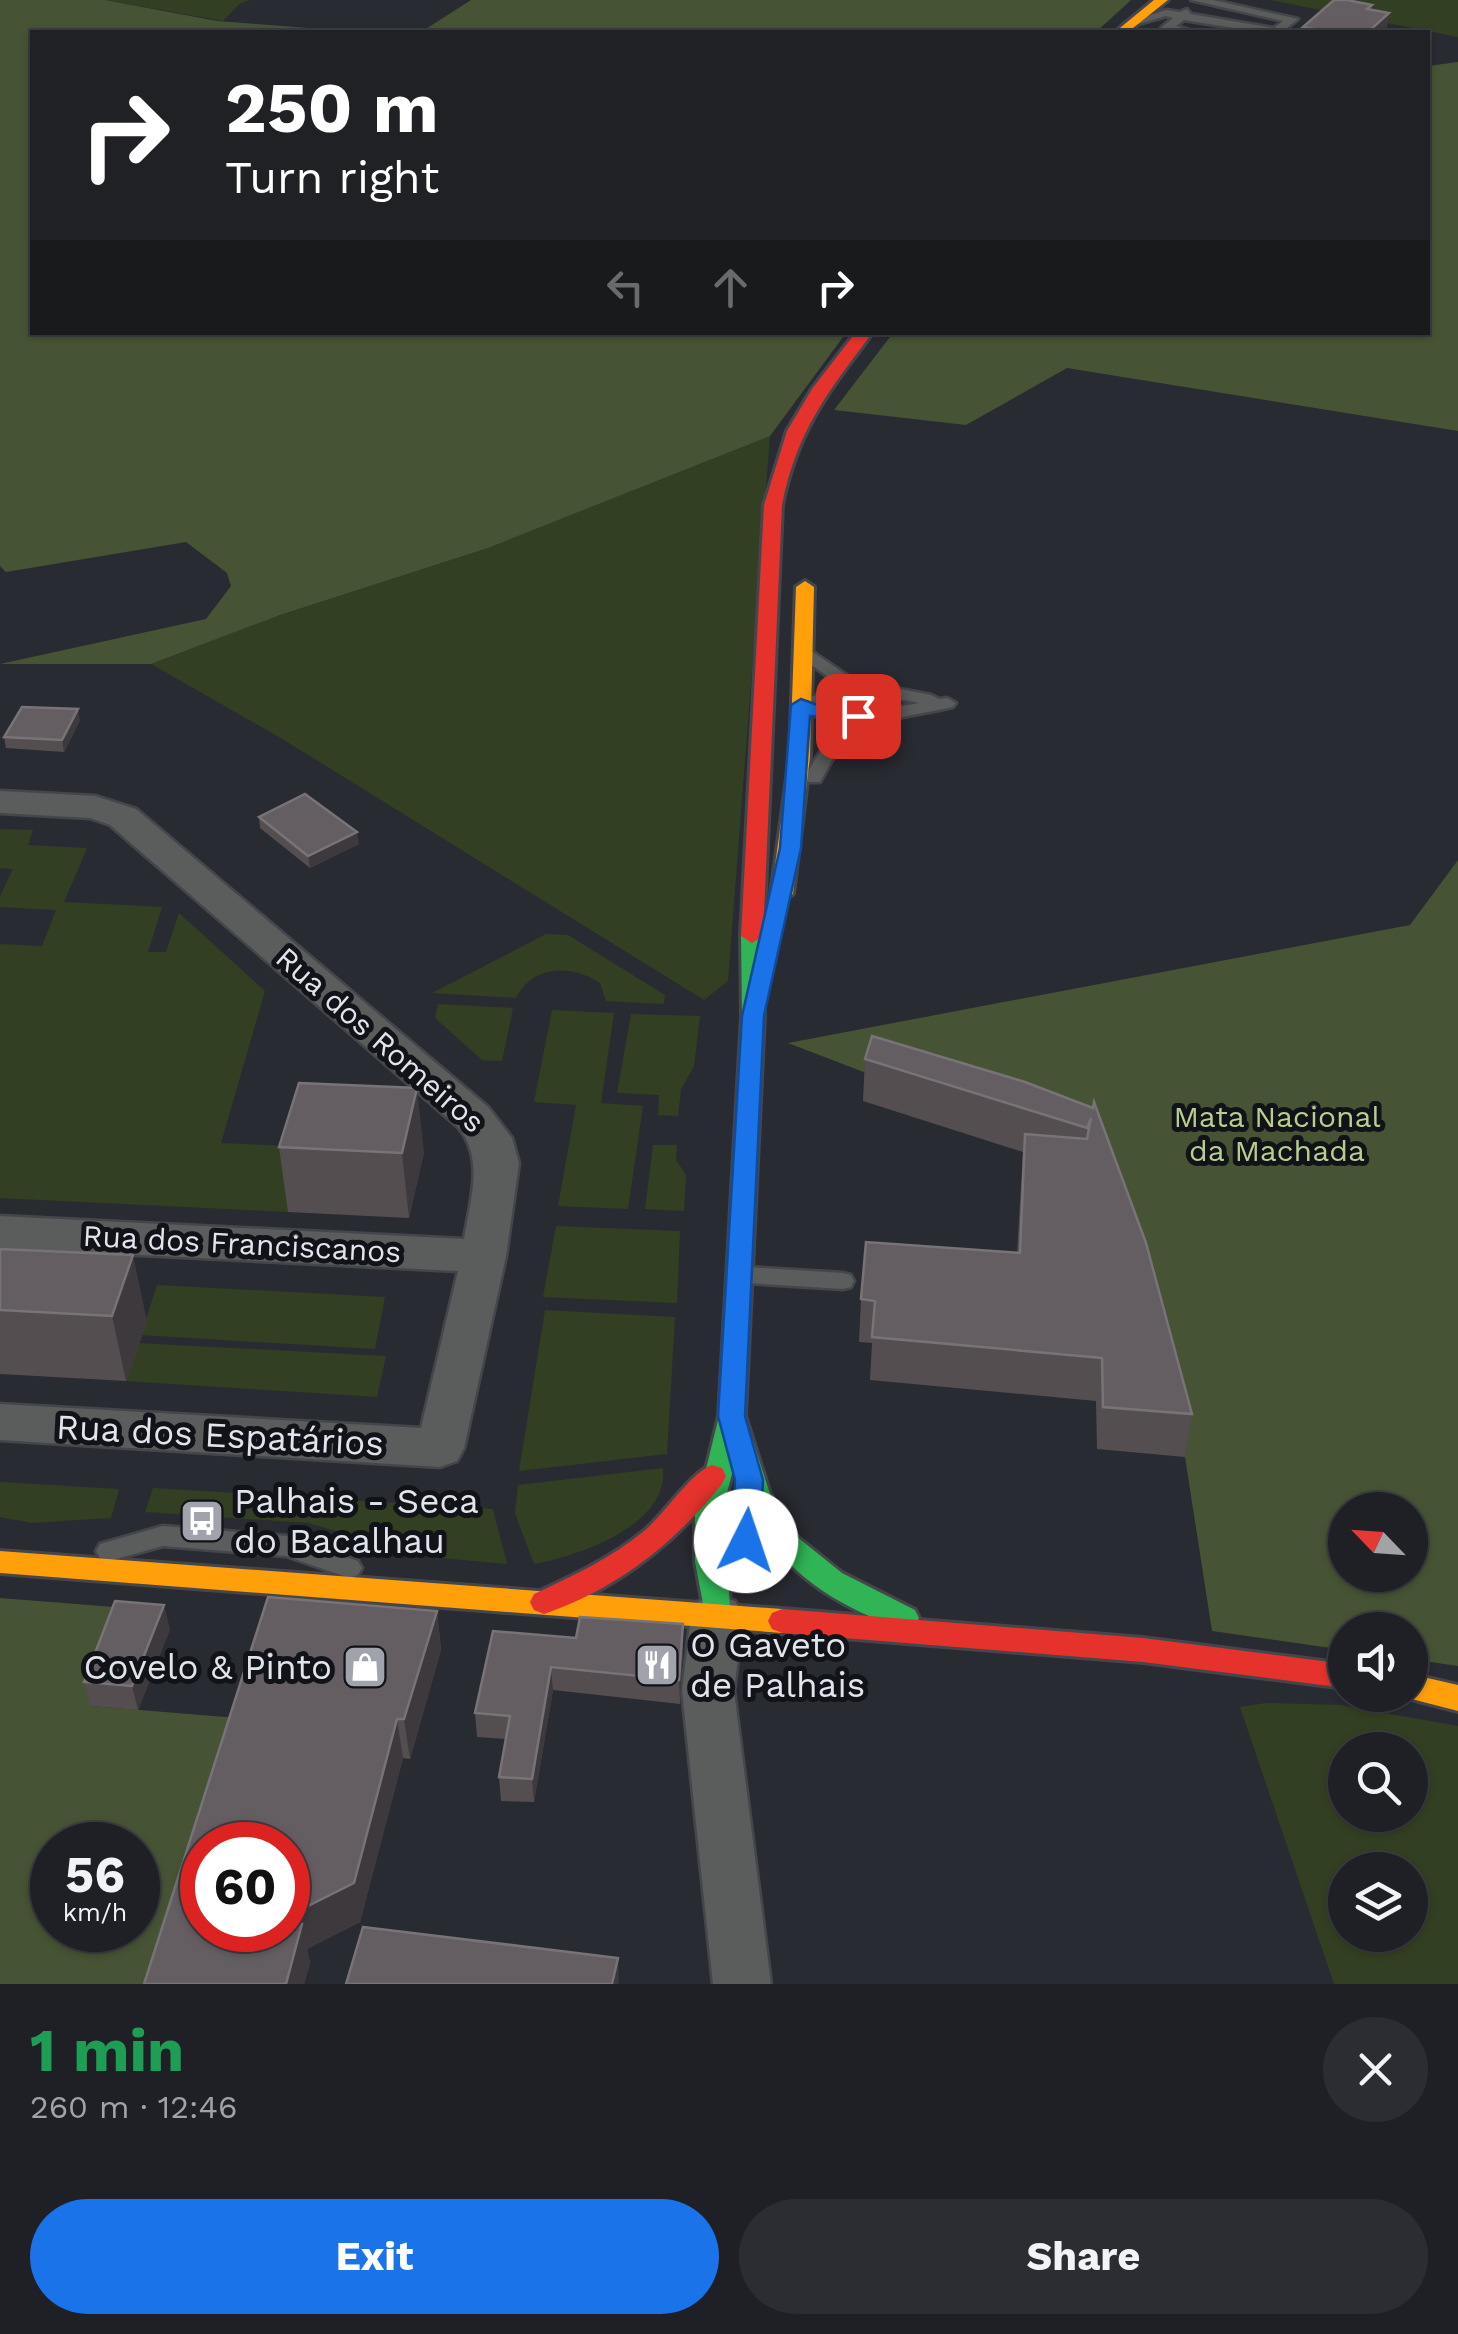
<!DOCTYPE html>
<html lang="en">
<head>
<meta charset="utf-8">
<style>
  body { margin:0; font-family:"Work Sans",sans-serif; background:#2c2d32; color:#f1f3f6; height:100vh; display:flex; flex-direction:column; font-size:38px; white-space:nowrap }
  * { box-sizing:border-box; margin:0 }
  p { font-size:32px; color:#a1a3a7 }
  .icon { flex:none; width:55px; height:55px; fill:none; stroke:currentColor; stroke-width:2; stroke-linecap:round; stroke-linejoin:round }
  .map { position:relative; height:1984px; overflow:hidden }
  .details { display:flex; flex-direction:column; background:#1f2026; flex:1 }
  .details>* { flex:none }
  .top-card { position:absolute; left:30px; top:30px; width:1400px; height:305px; border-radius:0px; box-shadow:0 2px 8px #0004,0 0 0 2px #3c3e43; background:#202124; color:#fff; overflow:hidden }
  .needle { width:65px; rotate:295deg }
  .fabs { position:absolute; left:1328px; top:1492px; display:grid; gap:20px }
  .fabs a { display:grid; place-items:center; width:100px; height:100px; border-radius:50%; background:#1f2026; box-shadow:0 2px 8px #0004,0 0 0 2px #3c3e43; font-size:50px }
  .speed { position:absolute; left:30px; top:1822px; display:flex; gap:20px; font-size:50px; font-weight:700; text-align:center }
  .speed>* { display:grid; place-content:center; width:130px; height:130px; border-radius:50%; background:#1f2026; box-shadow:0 2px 8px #0004,0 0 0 2px #3c3e43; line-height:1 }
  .speed small { font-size:25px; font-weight:400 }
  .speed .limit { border:15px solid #d22; background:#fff; color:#111 }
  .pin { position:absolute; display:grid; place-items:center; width:85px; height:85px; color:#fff; margin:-42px; border-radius:20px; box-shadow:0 5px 15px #0006 }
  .me { position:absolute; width:110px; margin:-55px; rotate:4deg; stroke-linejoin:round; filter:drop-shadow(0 0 8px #0008) }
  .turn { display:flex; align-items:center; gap:35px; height:210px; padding:0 30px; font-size:45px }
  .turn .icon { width:130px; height:130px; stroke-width:2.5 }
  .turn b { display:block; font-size:70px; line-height:85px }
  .lanes { display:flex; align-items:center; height:95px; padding:0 30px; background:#0003; justify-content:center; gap:50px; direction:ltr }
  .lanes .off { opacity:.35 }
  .round { display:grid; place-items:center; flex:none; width:105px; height:105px; border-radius:52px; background:#2c2d32 }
  .headline { display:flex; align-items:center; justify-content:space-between; height:170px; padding:0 30px }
  h1 { font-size:60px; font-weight:700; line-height:75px; color:#1e9e55 }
  .button { display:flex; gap:20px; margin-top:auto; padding:20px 30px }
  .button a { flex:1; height:115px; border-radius:60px; background:#1a73e8; color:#fff; font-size:40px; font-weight:700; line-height:115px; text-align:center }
  .button a+a { background:#2c2d32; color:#f1f3f6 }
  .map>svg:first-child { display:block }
</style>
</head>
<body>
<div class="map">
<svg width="1458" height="1984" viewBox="0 0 1458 1984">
  <rect width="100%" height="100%" fill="#292b32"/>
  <!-- green -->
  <g fill="#333f22" fill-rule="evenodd">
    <polygon points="105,0 250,0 239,4 223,21"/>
    <polygon points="1270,0 1458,0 1458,37"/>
    <polygon points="770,436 728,981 704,1000 284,740 151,664 280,615 488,548"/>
    <polygon points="0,829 33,830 28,845 87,848 64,902 162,907 148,952 166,952 179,913 265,991 221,1143 308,1147 288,1212 0,1198 0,944 42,946 56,910 0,907 0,896 13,869 0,868"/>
    <path d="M546,934L568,935L665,995L664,1004L606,1001L600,983C572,964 532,965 516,998L432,993Z"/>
    <polygon points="438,1004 513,1008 502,1061 482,1060 435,1018"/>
    <polygon points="552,1010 614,1013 601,1103 643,1106 628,1209 558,1206 576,1105 534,1102"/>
    <polygon points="631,1014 700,1016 694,1066 681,1089 678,1116 658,1115 659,1095 617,1093"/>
    <polygon points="653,1145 677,1145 676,1160 686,1175 684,1211 645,1209"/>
    <polygon points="556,1226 680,1231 677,1303 543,1297"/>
    <polygon points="157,1285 385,1297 375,1349 141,1335"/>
    <polygon points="545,1310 675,1317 667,1454 519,1471"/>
    <polygon points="138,1343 386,1356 377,1397 126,1381"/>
    <path d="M663,1468C669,1525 579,1556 534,1564L515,1513L518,1485Z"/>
    <polygon points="0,1482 119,1489 111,1518 32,1523 0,1517"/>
    <polygon points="153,1488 493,1509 507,1564 419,1556 309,1523 145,1512"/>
    <path d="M1266,1703L1340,1705L1458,1726V1984H1334L1240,1707ZM1345,1750H1410V1815H1345ZM1345,1870H1410V1935H1345Z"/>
  </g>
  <!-- forest -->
  <g fill="#465334" fill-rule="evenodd">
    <polygon points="0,0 105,0 217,21 359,32 32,32 32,332 846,333 770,436 488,548 280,615 151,664 0,664 206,619 231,586 227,573 186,542 6,572 0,566"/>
    <polygon points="471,0 1131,0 1096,32 421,32"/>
    <polygon points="1458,62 1458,431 1067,368 966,425 834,410 893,333 1428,332 1428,66"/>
    <path d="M1458,860V1666L1410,1659V1630H1345V1650L1212,1631L1185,1457L1092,1152L913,1091L788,1043L1410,925ZM1345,1510H1410V1575H1345Z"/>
    <path d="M0,1598L127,1608L91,1706L250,1719L202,1845L167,1984H0ZM52,1845H138V1930H52Z"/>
  </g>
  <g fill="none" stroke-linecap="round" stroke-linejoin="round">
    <defs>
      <g id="lane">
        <polygon points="1191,0 1213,0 1298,19 1282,32 1259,32 1184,20 1176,26 1195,32 1174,32 1161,28 1173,18 1166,16 1135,25 1129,22 1166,10 1180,12 1187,9 1191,14 1274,28 1283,21"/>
        <path d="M807,648L854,680L931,695L939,699L947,698L956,703L953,707C915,716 870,717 841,748C832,758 827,770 820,782H808L805,778C817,754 830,734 855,721C834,721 809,718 793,705L825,691L854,690L843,688L801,657L799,653ZM874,694L919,703C884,709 853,716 818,705L827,701L866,700L872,699Z"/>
        <polygon points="746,1267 843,1273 851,1275 854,1281 851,1287 843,1289 746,1283 738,1281 735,1275 738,1269"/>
        <polygon points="163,1526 287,1536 358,1561 362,1568 358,1575 349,1578 286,1556 163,1546 109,1561 100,1558 96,1551 100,1544"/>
      </g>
      <g id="street">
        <path d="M0,791L95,796L136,809L488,1107L512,1138L519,1163L506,1256L464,1448L457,1461L440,1467L0,1440V1404L421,1428L458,1271L0,1248V1216L464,1239C470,1200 485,1159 458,1127L110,825L90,818L0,813Z"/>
        <polygon points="717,1595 735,1601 743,1616 734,1691 771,1984 713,1984 682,1691 691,1616 699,1601"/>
      </g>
      <path id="fast" d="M752,929L763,936L764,1016L745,1416L770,1494L796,1536L842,1573L915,1610L919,1618L915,1626L905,1630C818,1600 763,1557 733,1469C730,1484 724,1500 723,1515C720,1541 736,1608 727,1624L717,1628L707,1624L695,1562V1514L719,1416L742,1016L741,936Z"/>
      <g id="slow">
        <polygon points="1154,0 1168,0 1128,32 1115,32"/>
        <polygon points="805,581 814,587 810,757 793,894 782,901 771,894 790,757 796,587"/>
        <polygon points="0,1551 782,1609 792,1613 796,1621 792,1629 782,1633 0,1573"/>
        <polygon points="1410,1674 1458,1685 1458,1711 1400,1696 1410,1695"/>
      </g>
      <g id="jam">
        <path d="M856,332H873C828,392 797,430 782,505L763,936L752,943L741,936L764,505L787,431L812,389Z"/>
        <path d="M712,1465L722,1468L726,1476L722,1484C675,1543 617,1589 544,1614L534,1610L530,1602L534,1594C573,1576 611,1558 644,1531C664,1515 691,1472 712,1465Z"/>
        <polygon points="782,1609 1143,1638 1345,1664 1345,1688 1143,1662 782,1633 772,1629 768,1621 772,1613"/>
      </g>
    </defs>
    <!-- lane casing -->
    <use href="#lane" stroke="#44464b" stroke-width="5"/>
    <!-- street casing -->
    <use href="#street" stroke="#44464b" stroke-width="5"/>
    <!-- fast casing -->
    <use href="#fast" stroke="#44464b" stroke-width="6"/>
    <!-- slow casing -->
    <use href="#slow" stroke="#44464b" stroke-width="6"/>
    <!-- jam casing -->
    <use href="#jam" stroke="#44464b" stroke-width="6"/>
    <!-- lane -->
    <use href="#lane" fill="#5b5c5c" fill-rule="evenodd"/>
    <!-- street -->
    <use href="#street" fill="#5b5c5c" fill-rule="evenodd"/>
    <!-- fast -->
    <use href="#fast" fill="#30b455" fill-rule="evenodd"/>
    <!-- slow -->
    <use href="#slow" fill="#ff9f0a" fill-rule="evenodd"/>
    <!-- jam -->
    <use href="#jam" fill="#e5322d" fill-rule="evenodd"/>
  </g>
  <!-- wall -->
  <g fill="#554e51">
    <polygon points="1372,5 1371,9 1389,13 1386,32 1303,32 1303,27"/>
    <polygon points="80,720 64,752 6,748 4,737"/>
    <polygon points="259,817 359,844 310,868 260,828"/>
    <polygon points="865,1059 1093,1108 1192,1414 1185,1457 1097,1449 1096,1401 870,1380 872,1343 859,1342 861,1299 1017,1253 1023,1152 863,1101"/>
    <polygon points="279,1147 424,1152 409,1218 288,1212"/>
    <polygon points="0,1249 147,1321 126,1381 0,1374"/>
    <polygon points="437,1611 441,1650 410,1759 403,1758 360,1922 307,1949 310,1963 304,1984 144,1984"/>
    <polygon points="170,1629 138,1710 90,1706 84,1682"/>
    <polygon points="493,1631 683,1648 680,1704 553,1690 534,1802 501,1801 499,1777 506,1739 477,1737 475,1713"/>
  </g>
  <!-- shaded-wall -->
  <g fill="#3d393d">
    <polygon points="1389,13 1386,32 1368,32"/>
    <polygon points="78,709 80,720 64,752 62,740"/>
    <polygon points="357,832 359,844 310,868 308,856"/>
    <polygon points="417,1088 424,1152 409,1218 402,1153"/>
    <polygon points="133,1255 147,1321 126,1381 112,1316"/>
    <polygon points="164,1605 170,1629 138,1710 132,1686"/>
    <polygon points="437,1611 441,1650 410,1759 404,1719"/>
    <polygon points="683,1624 683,1648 680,1704 679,1680"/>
    <polygon points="551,1667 553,1690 534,1802 532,1779"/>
    <polygon points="397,1719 403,1758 360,1922 307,1949 310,1963 304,1984 286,1984 288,1916"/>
    <polygon points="618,1958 619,1984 612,1984"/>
  </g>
  <!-- building -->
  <g fill="#645e62" stroke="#777377" stroke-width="2.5">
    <polygon points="1334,0 1347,0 1372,5 1367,9 1389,13 1368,32 1330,32 1303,27"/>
    <polygon points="22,707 78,709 62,740 4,737"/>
    <polygon points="305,794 357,832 308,856 259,817"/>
    <polygon points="872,1036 1025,1082 1093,1108 1094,1102 1146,1243 1192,1414 1103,1407 1102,1358 872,1337 875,1301 861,1299 866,1242 1020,1253 1025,1134 1087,1139 1091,1118 1087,1128 865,1059"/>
    <polygon points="299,1083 417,1088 402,1153 279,1147"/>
    <polygon points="0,1249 133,1255 112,1316 0,1310"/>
    <polygon points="268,1597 437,1611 404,1719 397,1719 354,1883 288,1916 288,1845 202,1845 202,1930 288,1930 288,1923 302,1924 286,1984 144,1984"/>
    <polygon points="115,1601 164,1605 132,1686 84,1682"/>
    <polygon points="580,1617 683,1624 679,1680 551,1667 532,1779 499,1777 510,1716 475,1713 493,1631 576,1638"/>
    <polygon points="363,1927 618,1958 612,1984 346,1984"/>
  </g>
  <!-- route -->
  <polygon fill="#1a73e8" stroke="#114b97" stroke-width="2.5" points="801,699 826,708 865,712 868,716 858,722 810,716 801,848 764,1016 745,1416 763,1480 760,1541 756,1549 746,1552 736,1549 732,1541 735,1480 718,1416 742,1016 780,848 791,705"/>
  <!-- icons -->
  <defs>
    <symbol id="bus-square" viewBox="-11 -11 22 22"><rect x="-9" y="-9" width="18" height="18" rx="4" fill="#a1a3ac" stroke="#111318"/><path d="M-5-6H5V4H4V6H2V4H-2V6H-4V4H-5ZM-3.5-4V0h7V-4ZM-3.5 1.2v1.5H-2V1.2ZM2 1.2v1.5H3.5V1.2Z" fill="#fff"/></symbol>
    <symbol id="restaurant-square" viewBox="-11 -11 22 22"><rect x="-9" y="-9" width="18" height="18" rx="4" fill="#a1a3ac" stroke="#111318"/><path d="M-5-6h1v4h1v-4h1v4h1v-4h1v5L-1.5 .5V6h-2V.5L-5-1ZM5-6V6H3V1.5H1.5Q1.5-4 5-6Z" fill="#fff"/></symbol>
    <symbol id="shop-square" viewBox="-11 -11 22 22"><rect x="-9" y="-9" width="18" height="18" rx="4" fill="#a1a3ac" stroke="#111318"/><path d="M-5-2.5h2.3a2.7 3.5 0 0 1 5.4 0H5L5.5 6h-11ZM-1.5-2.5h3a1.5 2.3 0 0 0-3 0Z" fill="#fff"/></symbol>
  </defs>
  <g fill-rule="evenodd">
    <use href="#bus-square" x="177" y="1496" width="50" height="50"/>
    <use href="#restaurant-square" x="632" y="1640" width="50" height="50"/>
    <use href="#shop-square" x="340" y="1642" width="50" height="50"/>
  </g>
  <g text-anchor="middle" stroke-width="10" stroke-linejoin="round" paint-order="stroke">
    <!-- street labels -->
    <g font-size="30" fill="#e1e4ed" stroke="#111318">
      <text transform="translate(380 1040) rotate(41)" y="10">Rua dos Romeiros</text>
      <text transform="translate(242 1244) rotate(3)" y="10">Rua dos Franciscanos</text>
    </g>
    <!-- park labels -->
    <g font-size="30" fill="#b6cf8f" stroke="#111318">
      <text x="1277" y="1127">Mata Nacional<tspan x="1277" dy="34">da Machada</tspan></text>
    </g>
    <!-- near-street labels -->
    <g font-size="35" fill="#e1e4ed" stroke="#111318">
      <text transform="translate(220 1435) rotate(3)" y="12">Rua dos Espatários</text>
    </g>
    <!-- near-poi labels -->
    <g font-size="35" fill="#e1e4ed" stroke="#111318" text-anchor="start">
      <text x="234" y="1513">Palhais - Seca<tspan x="234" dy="40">do Bacalhau</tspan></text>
      <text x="690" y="1657">O Gaveto<tspan x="690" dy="40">de Palhais</tspan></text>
      <text x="332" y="1679" text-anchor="end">Covelo &amp; Pinto</text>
    </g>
  </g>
</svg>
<div class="fabs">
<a><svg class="needle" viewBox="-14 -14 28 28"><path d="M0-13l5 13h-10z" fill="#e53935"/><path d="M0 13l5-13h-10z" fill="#a1a3a7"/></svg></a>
<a><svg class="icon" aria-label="sound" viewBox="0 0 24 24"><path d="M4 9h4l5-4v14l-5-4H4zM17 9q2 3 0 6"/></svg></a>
<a><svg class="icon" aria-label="search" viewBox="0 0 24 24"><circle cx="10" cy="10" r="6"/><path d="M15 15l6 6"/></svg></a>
<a><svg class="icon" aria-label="layers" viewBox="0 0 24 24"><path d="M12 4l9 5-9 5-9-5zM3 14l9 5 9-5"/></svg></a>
</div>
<div class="speed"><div>56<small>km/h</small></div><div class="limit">60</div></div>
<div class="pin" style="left:858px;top:716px;background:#d93025"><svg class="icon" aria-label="arrive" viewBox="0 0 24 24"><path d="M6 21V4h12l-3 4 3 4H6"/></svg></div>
<svg class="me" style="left:746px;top:1541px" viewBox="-20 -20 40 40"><circle r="19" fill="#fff"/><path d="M0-13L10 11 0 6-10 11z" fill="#1a73e8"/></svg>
<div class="top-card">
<div class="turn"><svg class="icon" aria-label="right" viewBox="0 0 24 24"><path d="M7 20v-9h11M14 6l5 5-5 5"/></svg><div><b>250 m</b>Turn right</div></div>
<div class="lanes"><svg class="icon off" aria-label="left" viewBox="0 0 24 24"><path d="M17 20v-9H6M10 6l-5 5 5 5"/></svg><svg class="icon off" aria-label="ahead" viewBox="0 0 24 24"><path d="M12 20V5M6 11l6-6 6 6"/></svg><svg class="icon" aria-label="right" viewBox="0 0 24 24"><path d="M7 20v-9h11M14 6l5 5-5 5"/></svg></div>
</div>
</div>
<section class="details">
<div class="headline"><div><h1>1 min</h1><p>260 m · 12:46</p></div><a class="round"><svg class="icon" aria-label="close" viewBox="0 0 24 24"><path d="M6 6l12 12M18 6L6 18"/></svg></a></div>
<div class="button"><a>Exit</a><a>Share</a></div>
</section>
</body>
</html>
